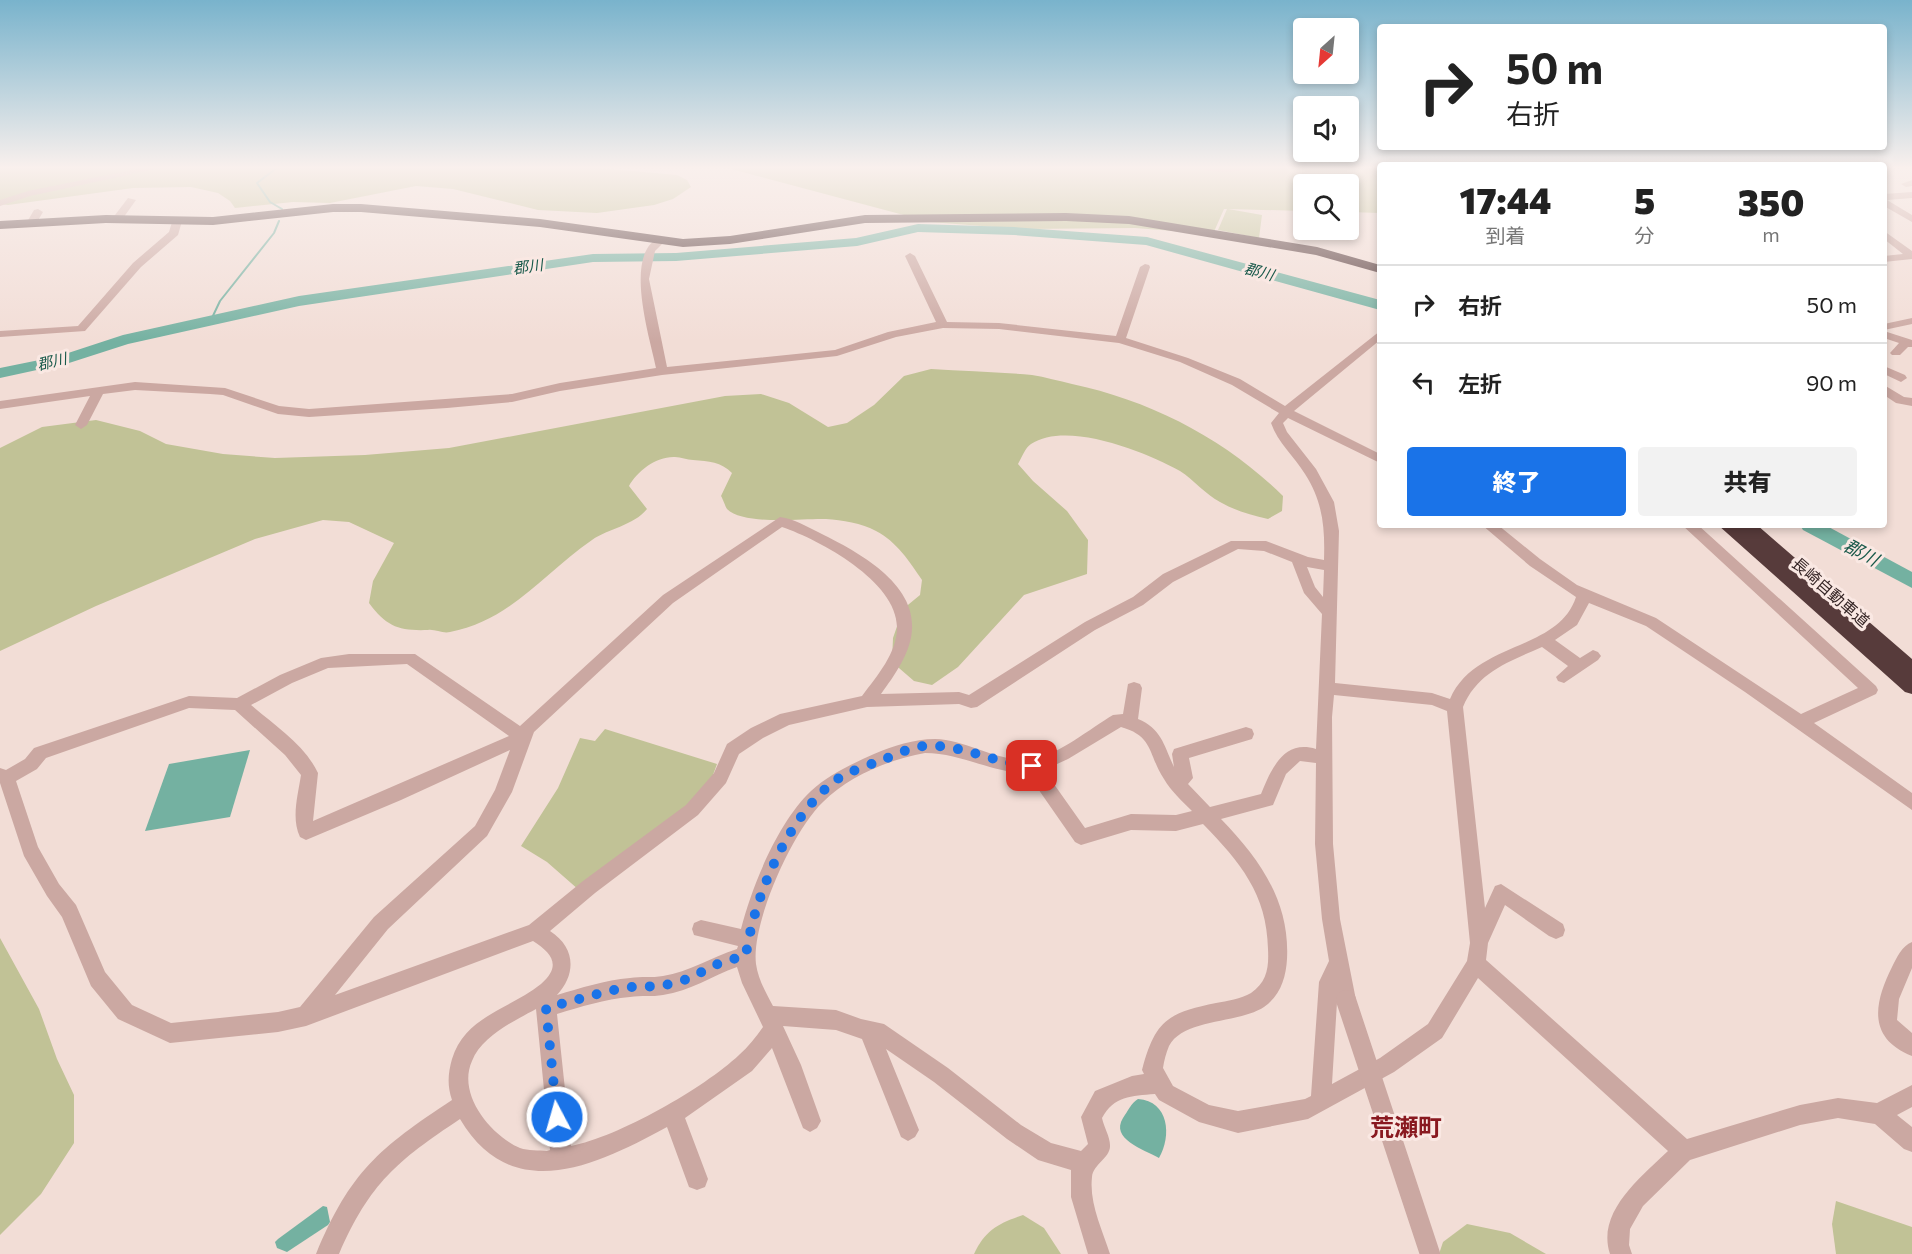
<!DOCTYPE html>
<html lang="ja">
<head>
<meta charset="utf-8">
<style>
  body { margin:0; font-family:Commissioner,"Noto Sans JP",sans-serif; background:#f2f2f2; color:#222; height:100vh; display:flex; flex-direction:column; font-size:22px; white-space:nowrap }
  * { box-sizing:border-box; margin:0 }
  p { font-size:20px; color:#767676 }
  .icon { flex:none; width:33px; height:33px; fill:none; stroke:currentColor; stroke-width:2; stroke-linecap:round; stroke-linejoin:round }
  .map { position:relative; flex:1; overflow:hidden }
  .side { position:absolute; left:1377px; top:162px; width:510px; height:366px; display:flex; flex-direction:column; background:#fff; border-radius:6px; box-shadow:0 3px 9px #0003 }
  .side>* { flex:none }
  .top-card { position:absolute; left:1377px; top:24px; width:510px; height:126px; border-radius:6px; box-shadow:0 3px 9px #0003; background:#fff; color:#222; overflow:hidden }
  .needle { width:39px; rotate:207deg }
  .fabs { position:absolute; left:1293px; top:18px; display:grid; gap:12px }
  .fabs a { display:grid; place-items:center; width:66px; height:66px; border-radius:6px; background:#fff; box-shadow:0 3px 9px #0003; font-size:30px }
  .pin { position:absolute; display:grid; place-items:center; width:51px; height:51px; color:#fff; margin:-26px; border-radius:12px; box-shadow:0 3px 9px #0006 }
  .me { position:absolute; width:66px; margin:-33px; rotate:354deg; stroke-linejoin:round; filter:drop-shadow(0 0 4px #0008) }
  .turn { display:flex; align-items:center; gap:21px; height:126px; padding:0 30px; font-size:27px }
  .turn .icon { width:78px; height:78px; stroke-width:2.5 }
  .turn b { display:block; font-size:42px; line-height:51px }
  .eta { display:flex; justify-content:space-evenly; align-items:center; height:102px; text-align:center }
  .eta b { font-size:36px; font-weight:800; line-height:42px }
  .primary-button { display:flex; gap:12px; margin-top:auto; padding:12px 30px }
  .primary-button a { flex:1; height:69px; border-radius:6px; background:#1a73e8; color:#fff; font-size:24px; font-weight:800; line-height:69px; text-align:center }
  .primary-button a+a { background:#f2f2f2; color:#222 }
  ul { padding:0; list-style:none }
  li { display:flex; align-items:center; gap:18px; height:78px; padding:0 30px; border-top:2px solid #e0e0e0 }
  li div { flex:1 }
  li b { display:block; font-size:22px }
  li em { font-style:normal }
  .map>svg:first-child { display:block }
</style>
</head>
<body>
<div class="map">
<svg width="1912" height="1254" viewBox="0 0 1912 1254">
  <rect width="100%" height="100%" fill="#f2ddd6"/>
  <!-- green -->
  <g fill="#c1c296">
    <polygon points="0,167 587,167 677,175 687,180 691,187 673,199 654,205 597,213 538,210 453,189 416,186 330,203 293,202 235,208 230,201 218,193 191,187 133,188 8,205 0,204"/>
    <polygon points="724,167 1380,167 1380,213 1349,212 1348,184 1304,184 1303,211 1228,209 1262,215 1259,238 1218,230 1227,209 1224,209 1213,234 1135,228 1022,229 930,222"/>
    <path d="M931,369C964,371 998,372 1032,375C1045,377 1059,381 1072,384C1152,401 1225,439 1283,496L1282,511L1268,519C1251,515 1236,511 1220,502C1205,494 1194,480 1180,471C1146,452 1067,420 1031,444C1025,448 1022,457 1018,464L1033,481L1067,511L1088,540L1087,574L1024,595L958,667L932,685L914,681L892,662L893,638L903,609L920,595L922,580C910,562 896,541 876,531C862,523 842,520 826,519C804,518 744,526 727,509C725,506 723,499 721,496L732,473C721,462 709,461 693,460C687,460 681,457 675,457C657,456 637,471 629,486L647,509C633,526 609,528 592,540C544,573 510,621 450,632C443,634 435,629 428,630C399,631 387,627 369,603L373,581L394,543L349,522L323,520L255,539L96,606L0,651V448L42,427L96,420L140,431L166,444L223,454L275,458L365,455L449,448L725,396L761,394L789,403L828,427L847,423L874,405L904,376Z"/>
    <polygon points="605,729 717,764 710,783 689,807 579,890 547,862 521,846 558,788 580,738 595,741"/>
    <polygon points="0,938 39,1009 57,1059 74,1095 74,1143 41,1194 0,1235"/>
    <polygon points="1836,1201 1912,1227 1912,1254 1836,1254 1832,1224"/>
    <path d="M1023,1215L1044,1228L1061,1254H974C985,1230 999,1223 1023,1215Z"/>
    <polygon points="1467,1224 1510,1233 1546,1254 1439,1254 1443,1242"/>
  </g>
  <!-- water -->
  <g fill="#74b1a1">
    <polygon points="250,750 230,817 145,831 169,764"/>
    <path d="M1138,1099C1169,1101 1172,1136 1159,1158C1143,1149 1110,1139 1123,1118C1128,1111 1131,1103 1138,1099Z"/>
    <polygon points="323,1206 327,1207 330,1222 328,1225 287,1252 277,1248 275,1242 278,1239"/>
  </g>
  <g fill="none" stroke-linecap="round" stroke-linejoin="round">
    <!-- stream -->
    <g stroke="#74b1a1" stroke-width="2">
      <polyline points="278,167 257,183 270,202 282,209"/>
      <polyline points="211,320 220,301 274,233 279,221"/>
    </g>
    <!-- river -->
    <g fill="#74b1a1" fill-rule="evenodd">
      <polygon points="918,224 1014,227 1147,237 1380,300 1380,310 1146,245 1014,235 918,232 857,246 676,261 593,262 299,306 128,344 69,363 0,378 0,368 59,356 123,335 299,296 593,254 676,253 856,238"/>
      <polygon points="1800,525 1825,525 1912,572 1912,588 1803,530"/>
    </g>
    <!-- minor -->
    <g fill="#cba8a2" fill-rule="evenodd">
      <polygon points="147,167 165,167 30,196 0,206 0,200 28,191"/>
      <path d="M1196,167H1251C1239,174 1208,174 1196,167Z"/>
      <polygon points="1912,180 1912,186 1906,187 1901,184"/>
      <polygon points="1912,192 1912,198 1887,200 1912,215 1912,222 1884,206 1884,194"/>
      <polygon points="128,198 136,200 121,221 113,221 112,219"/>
      <polygon points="38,209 43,212 37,222 28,224 27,222 34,210"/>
      <polygon points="173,219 182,221 178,235 141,267 85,331 0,337 0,331 78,326 133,263 169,232"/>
      <polygon points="1884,231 1912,251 1912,259 1884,262 1884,256 1903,254 1884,239"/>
      <path d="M661,237L666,240L655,251L649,279L667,367L835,350L888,332L936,322L905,256L910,253L915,256L947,322L999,323L1116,336L1140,267L1145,264L1149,265L1150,267L1126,338L1188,358L1240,379L1285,406L1380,331V340L1294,411L1380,454V463L1288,418L1283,423L1287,432L1316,469L1334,502L1339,531L1335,683L1432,693L1450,699C1475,641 1558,652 1576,597L1530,566L1482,525H1498L1540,559L1577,585L1656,618L1801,714L1858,688L1682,525H1698L1876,686L1878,690L1876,694L1814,723L1912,793V810L1745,692L1646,626L1589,603L1577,625L1555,640L1580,658L1593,650L1598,652L1601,656L1598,660L1564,683L1558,681L1556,677L1568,666L1542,647C1510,661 1477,672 1463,707L1485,908L1495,886L1501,884L1563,924L1565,930L1563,936L1556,939L1549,936L1505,905L1488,943L1486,960L1687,1139L1800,1105L1838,1098L1877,1103L1912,1085V1107L1897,1115L1912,1127V1152L1904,1149L1875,1124L1838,1118L1800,1125L1690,1160L1643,1206L1630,1229L1629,1245L1632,1254H1610C1596,1212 1641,1177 1668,1151L1478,978L1442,1038L1394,1072L1308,1119L1238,1133L1199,1122L1159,1100L1155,1094C1131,1096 1114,1096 1102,1118C1104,1127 1110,1137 1110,1145C1111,1158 1093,1164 1092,1177C1089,1203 1102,1229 1110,1254H1088L1071,1197V1170L1038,1160L1007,1139L934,1082L886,1049L919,1130L915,1137L908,1141L901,1137L862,1039L836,1030L783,1026L801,1065L821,1121L817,1128L810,1132L803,1128L772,1048L752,1071L685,1118L708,1179L705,1187L697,1190L689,1187L667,1127C597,1165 512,1207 460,1119C397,1161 370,1183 339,1254H316C350,1172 379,1148 452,1100C447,1086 448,1073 452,1059C465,1016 510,1009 541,984C562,966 552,953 533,941L306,1026L278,1032L170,1043L118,1019L91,986L62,917L47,896L24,856L0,783V768L6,770L25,759L34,748L189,696L237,698L280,675L321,658L349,654H415L520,726L663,595L780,517C794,519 806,526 818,532C854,550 915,581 912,629C911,653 894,676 881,694L959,692L969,695L1085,622L1133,597L1163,574L1231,541H1266L1308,557L1324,560C1325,528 1323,502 1305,474C1294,456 1278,443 1271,423L1279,413L1232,385L1180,362L1119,343L999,329L943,328L896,337L837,356L662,375L560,391L512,402L447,408L309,417L278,414L223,395L210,394L135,390L103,394L87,425L81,429L75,425L90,396L0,409V401L135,382L225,388L279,406L309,409L512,394L560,383L656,368C650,338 622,251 661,237ZM782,527C820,540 898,582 897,628C897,653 877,676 862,696L780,714L751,728L727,744L714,773L686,805L583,881L529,925L335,995L388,929L487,836L512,792L534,732L673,603ZM1238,549L1264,551L1292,562L1304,593L1322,614L1316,749C1283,739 1271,770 1261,794L1210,807L1188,784L1193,778L1189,758L1252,739L1254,734L1252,729L1246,727L1174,749L1172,754L1174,767C1164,746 1162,729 1138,719L1142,688L1140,684L1134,682L1128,684L1123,714L1113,715C1091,728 1058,755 1033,759C999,764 969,740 935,739C914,739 893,746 874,754C852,764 828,775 811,791C778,822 752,886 741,929L701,920L694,923L692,929L694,935L738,946L737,949C712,957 689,972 663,976C652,978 641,976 630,978C605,980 581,988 557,995C577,973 575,947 550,931L595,893L698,815L726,783L739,754L763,738L789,725L867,707L959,704L971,708L977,707L1095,630L1143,605L1173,582ZM1307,567L1324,570L1323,597L1315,587ZM407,664L509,736L313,821L318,773C305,745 274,725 251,705L292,683L328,668ZM1334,695L1432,705L1447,711L1470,943L1467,961L1428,1024L1380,1058L1332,1084L1337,1002L1339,1007L1346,1010L1353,1007L1356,1000L1340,919L1333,844L1332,717ZM189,708L235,710L285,755L301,775C298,795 291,818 300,837L306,840L401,800L510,750L495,790L475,826L374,917L300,1007L278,1012L171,1023L132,1005L105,972L76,905L59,884L38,847L16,781L37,769L46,758ZM1121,727C1154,736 1148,755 1164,779C1171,791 1182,801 1192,811L1176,815L1131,814L1085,828L1044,770L1068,759ZM925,753C961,753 992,773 1027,773L1075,842L1081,845L1131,830L1176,831L1203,824C1240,862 1267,894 1268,949C1269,968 1267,982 1251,993C1241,999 1227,1001 1216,1003C1167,1013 1155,1021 1142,1070L1144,1074L1132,1076L1095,1091L1081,1117L1088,1144L1081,1151L1051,1143L1021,1125L948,1068L884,1024L861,1019L836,1010L773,1006C766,993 758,979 756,964C751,923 793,830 823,802C849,776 890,759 925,753ZM1300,761L1316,763L1315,844L1322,919L1329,961L1319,982L1311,1096L1305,1099L1238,1111L1209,1105L1173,1086L1163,1068C1164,1061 1166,1053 1169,1046C1184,1018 1238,1024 1264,1007C1280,996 1286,978 1287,959C1290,902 1260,859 1221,819L1273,805L1286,774ZM737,967L742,983L763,1027C756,1037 748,1047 739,1055C704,1088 618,1137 571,1146L557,1014C580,1007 605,999 630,997C641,995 652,997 663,995C690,991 712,976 737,967ZM536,1009L550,1150L547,1151C539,1150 528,1151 520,1148C490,1135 457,1094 472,1061C482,1036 514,1021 536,1009Z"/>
      <polygon points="1912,318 1912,324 1884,330 1884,324"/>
      <polygon points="1884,331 1912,340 1912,347 1908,347 1900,355 1892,355 1890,353 1899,343 1884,338"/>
      <polygon points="1884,366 1905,375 1907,378 1901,382 1884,374"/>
      <polygon points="1884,385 1904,397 1912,398 1912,406 1896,403 1884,395"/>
      <path d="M1912,942V968L1899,999L1897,1020L1912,1033V1056C1867,1038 1874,1003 1892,967C1897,957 1902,946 1912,942Z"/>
    </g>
    <!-- highway -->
    <g fill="#573b3b" fill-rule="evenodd">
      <polygon points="333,204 361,204 540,219 683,239 730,236 865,215 1066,213 1129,216 1317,247 1380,265 1380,273 1316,255 1129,224 1066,221 865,223 730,244 683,247 540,227 361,212 333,212 213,225 106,223 0,229 0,221 106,215 213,217"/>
      <polygon points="1718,525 1737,525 1739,527 1738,525 1757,525 1912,659 1912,694 1905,692"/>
    </g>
    <!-- minor-bridge -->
    <polyline stroke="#cba8a2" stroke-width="20" points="1346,1000 1430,1254"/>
  </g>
  <!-- sky -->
  <linearGradient id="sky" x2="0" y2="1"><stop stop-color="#79b3cc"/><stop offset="0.49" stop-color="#f9f0ed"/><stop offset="1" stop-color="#f9f0ed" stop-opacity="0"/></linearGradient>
  <rect width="1912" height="342" fill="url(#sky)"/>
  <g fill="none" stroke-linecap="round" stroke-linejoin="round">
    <!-- route -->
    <path stroke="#1a73e8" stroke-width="10" stroke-dasharray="0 18" d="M557,1117L546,1008L609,991L630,987L662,986L691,978L712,966L746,955C754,897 788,816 836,780C849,771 867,766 882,760C896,755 910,747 925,746C962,744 996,764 1032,766"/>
  </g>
  <g text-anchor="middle" stroke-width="6" stroke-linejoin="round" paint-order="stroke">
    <!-- far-water labels -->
    <g font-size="15" font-style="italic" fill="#18594a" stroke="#fae8e3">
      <text transform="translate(528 267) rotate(-8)" y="5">郡川</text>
      <text transform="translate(1259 272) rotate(15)" y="5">郡川</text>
      <text transform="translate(52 362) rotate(-13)" y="5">郡川</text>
    </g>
    <!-- street labels -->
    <g font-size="16" fill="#352525" stroke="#fae8e3">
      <text transform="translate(1831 592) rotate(41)" y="6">長崎自動車道</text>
    </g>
    <!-- water labels -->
    <g font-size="18" font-style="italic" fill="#18594a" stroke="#fae8e3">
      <text transform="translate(1861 553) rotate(28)" y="6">郡川</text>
    </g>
    <!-- near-quarter labels -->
    <g font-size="24" font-weight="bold" fill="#891920" stroke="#fae8e3">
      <text x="1406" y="1136">荒瀬町</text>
    </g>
  </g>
</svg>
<div class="fabs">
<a><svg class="needle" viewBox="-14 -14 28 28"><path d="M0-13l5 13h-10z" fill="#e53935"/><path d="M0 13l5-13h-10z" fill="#767676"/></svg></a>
<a><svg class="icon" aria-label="sound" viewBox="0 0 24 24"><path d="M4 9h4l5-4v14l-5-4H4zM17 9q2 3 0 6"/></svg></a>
<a><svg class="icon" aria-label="search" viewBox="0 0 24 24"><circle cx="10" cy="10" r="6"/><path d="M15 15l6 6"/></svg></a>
</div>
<div class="pin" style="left:1032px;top:766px;background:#d93025"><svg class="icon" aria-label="arrive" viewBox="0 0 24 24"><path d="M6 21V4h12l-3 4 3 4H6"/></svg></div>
<svg class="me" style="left:557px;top:1117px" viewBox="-20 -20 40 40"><circle r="17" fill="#1a73e8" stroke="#fff" stroke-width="3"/><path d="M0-11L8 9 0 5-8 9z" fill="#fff"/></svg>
<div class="top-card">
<div class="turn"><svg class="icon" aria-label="right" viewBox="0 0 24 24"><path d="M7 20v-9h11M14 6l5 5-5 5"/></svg><div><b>50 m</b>右折</div></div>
</div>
<section class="side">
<div class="eta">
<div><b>17:44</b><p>到着</p></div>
<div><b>5</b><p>分</p></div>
<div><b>350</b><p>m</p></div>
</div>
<ul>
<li><svg class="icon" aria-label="right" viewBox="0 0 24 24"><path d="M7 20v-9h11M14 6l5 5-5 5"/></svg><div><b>右折</b></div><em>50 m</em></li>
<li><svg class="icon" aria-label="left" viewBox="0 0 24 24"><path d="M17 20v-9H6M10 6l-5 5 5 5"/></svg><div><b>左折</b></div><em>90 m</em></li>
</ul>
<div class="primary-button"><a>終了</a><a>共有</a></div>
</section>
</div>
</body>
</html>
